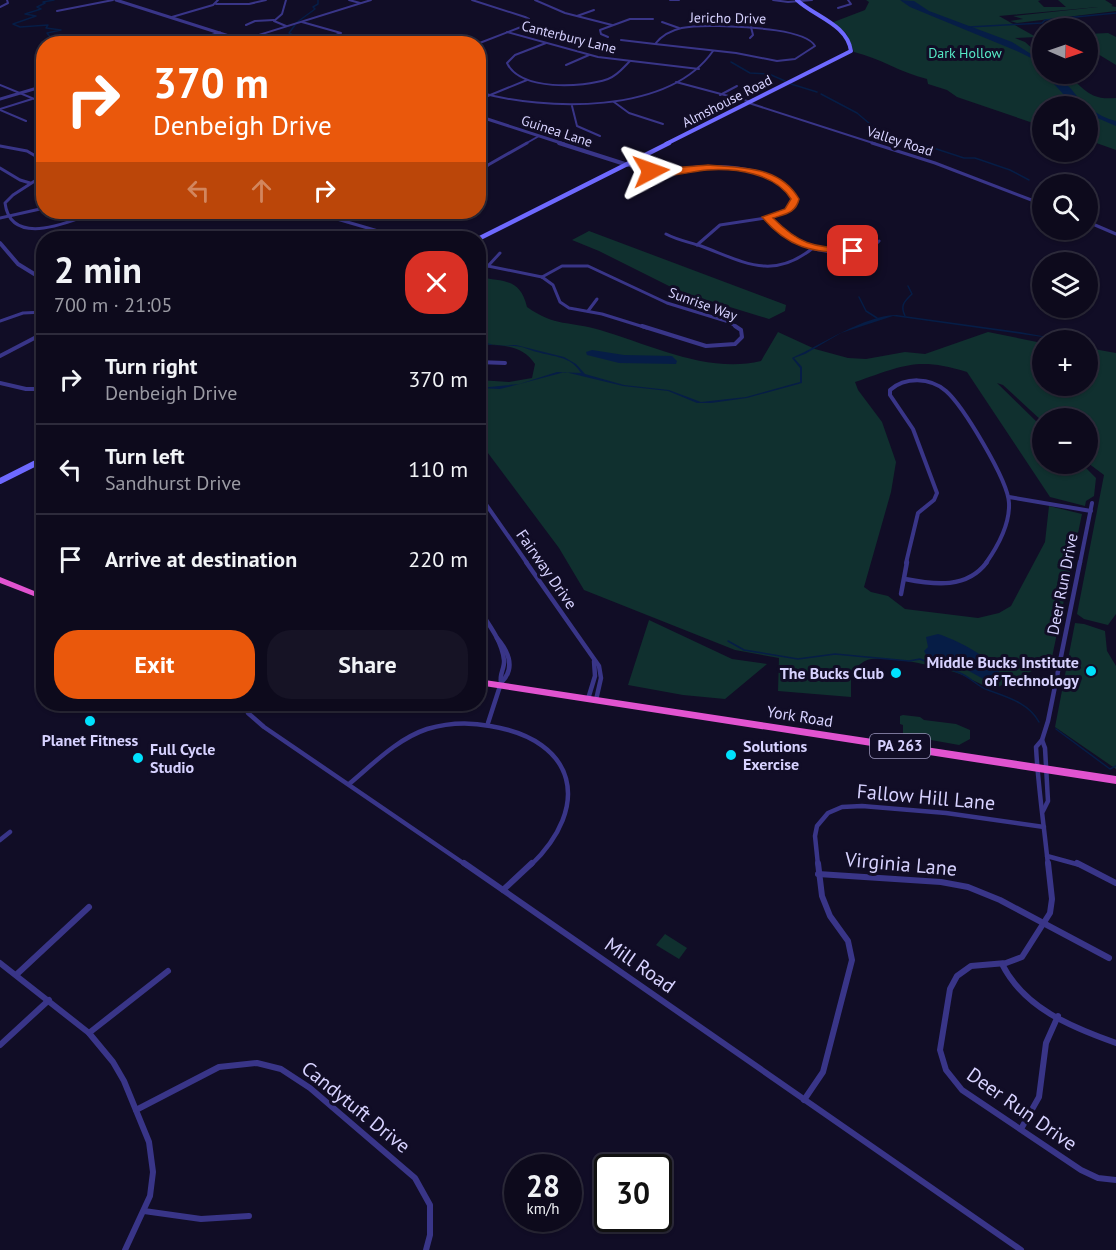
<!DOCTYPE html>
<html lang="en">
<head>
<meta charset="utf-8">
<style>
  body { margin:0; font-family:"PT Sans",sans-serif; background:#161325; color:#f1f3f6; height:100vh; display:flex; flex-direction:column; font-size:22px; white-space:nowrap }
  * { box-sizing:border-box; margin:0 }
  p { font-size:20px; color:#9a9aa3 }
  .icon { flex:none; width:33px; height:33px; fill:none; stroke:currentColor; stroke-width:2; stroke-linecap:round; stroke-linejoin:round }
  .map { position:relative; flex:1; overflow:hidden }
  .sheet { position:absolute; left:36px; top:231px; width:450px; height:480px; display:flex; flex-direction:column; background:#0d0a1c; border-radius:24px; box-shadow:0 2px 4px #0004,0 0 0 2px #2d2b3b }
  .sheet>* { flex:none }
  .guide { position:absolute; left:36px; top:36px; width:450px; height:183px; border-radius:24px; box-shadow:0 2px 4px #0004,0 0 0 2px #2d2b3b; background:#ea580c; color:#fff; overflow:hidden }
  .needle { width:39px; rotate:92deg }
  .tools { position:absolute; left:1032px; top:18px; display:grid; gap:12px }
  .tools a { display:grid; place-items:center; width:66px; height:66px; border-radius:50%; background:#0d0a1c; box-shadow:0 2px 4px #0004,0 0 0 2px #2d2b3b; font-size:30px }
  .speed { position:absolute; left:504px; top:1154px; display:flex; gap:12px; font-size:30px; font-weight:700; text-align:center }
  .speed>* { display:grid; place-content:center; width:78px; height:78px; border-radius:50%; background:#0d0a1c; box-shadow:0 2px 4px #0004,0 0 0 2px #2d2b3b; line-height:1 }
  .speed small { font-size:15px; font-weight:400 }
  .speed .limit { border:3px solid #111; border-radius:9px; background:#fff; color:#111 }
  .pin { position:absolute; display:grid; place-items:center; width:51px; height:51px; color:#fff; margin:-26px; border-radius:12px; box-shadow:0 3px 9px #0006 }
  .me { position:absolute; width:66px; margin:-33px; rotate:86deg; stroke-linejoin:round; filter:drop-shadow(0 0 4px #0008) }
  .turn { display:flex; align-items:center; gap:21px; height:126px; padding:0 18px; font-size:27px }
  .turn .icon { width:78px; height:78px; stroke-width:2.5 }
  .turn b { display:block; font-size:42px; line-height:51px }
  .lanes { display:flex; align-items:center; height:57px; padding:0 18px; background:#0003; justify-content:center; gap:30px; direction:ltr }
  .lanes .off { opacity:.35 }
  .round { display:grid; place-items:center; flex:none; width:63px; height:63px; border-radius:24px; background:#161325 }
  .overview { display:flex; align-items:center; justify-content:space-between; height:102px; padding:0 18px }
  h1 { font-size:36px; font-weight:600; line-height:45px }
  .primary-button { display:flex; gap:12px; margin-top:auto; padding:12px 18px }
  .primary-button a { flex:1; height:69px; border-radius:24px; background:#ea580c; color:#fff; font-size:24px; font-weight:600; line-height:69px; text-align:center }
  .primary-button a+a { background:#161325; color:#f1f3f6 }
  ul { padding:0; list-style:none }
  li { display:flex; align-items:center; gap:18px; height:90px; padding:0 18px; border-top:2px solid #2d2b3b }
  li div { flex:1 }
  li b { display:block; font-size:22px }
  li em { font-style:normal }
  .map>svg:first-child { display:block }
</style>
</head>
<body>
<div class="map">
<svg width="1116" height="1250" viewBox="0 0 1116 1250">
  <rect width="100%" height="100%" fill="#110d26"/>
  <!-- green -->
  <g fill="#10302f">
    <path d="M866,0H1041L1038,1L1044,7H1066L1058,0H1105L1113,5L1111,6L1116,7V11L1017,23L1010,21L1023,19L1013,16L1098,7L999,16L1036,37L1015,38L1025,42L1042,57V74C1048,74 1057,72 1062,74C1084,83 1084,101 1116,98V150L1088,140V106H1042V126L957,97L947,90L928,84L927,79C901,73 880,58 854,52L846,33L831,23L865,10L869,2Z"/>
    <polygon points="1108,33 1116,37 1116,65 1088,48 1088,34"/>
    <polygon points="589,231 786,305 785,311 769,319 681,292 599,251 572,240"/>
    <path d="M479,277C504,282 520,278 527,307C555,327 570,321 600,330C651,345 708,374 761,361L778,332L815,349L848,358L866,359L905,352L925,354L988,332L1042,343V386H1088V348L1116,353V614L1108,625L1084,619L1077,614L1104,475L1088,463V418H1042V421L1003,385L997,383L1042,427V464H1082L1096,478L1094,496L1086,501L1085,506L1050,497L967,372C917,356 902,366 855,382L858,390L882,422L896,462L891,492L864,587L871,592L888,596L905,609L978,618L999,613L1011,606L1045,542L1049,506L1082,514L1051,662L996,688C982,687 971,678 957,673C940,667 881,653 865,661C860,663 856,669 851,673V697L778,691L779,658L735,650L584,590L559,548L479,441V380L509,382L532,378L535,364C523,345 500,344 479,345Z"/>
    <polygon points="649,620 732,659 767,664 725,699 683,695 628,685"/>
    <polygon points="1075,623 1084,624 1105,631 1107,651 1116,666 1116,769 1055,727"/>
    <polygon points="903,715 920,717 924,720 956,724 970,730 970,739 959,745 903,735 903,725 900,724 900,716"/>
    <polygon points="665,934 687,948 679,959 656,945"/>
  </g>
  <!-- water -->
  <g fill="#061d46">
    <polygon points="900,0 914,1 929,11 1012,42 1042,61 1042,73 1033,59 1019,52 910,7"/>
    <path d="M1045,74H1056C1060,80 1067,84 1072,90C1082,103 1097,117 1116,121V126L1088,114V106H1077L1064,101V95Z"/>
    <path d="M897,315L1020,332L1064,340L893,316L841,333L805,354L794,358L802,367V383L747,398L711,403H697L668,391L623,386L565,372L500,389L479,388L519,384L557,372L581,373C571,356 554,357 537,352C529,350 522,346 514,346C502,344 489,348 479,340L493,345H516L564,357L576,364L585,374L624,385L669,390L701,402L746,397L800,382V368L792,358C821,345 865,315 897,315Z"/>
    <polygon points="592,350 624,355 672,356 677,361 676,364 619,363 587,355 586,352"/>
    <path d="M938,634C955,639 992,658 1000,673L999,680L987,681L958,665L927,656L924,651L928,647L926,637Z"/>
  </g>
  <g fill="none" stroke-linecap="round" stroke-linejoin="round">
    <!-- stream -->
    <g stroke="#061d46" stroke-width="1.5">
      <polyline points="54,0 43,2 45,3 37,7 41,9 25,14 36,16 13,24 20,27 48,25 46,28 61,30 47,33 51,38 58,38 55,44"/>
      <polyline points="296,23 315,9 313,7 318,4 318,0"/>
      <polyline points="969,27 1042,23 1045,20 1116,13"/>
      <polyline points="278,44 293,35 289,33 295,25"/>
      <polyline points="731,62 750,73 769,74 785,81"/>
      <polyline points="791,84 817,92"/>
      <polyline points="821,94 857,113 883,135 912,141 964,158 975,158 1010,170 1029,180"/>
      <polyline points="859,297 866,311 877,318"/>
      <path d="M905,316C900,305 904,302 912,294L908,286"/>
      <polyline points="728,641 744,650 798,659 835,654 909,661 920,659 938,666"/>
      <path d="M942,667C948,669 954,670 960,673C970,677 978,687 988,690C1007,697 1029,703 1039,722"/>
      <polyline points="1056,729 1110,769 1116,766"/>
    </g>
    <!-- minor-far4 -->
    <g stroke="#393588" stroke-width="2">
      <polyline points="286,0 282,14 274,21 286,26"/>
      <polyline points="349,0 360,3"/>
      <polyline points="472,0 525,17 529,19 529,24"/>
      <polyline points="535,0 565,13 612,25"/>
      <polyline points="670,0 679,0"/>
      <polyline points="773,0 788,2 812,0"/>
      <polyline points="216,4 249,4 266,0"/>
      <polyline points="0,7 8,3 7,0"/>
      <polyline points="838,8 851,4 848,0"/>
      <polyline points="57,11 113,0"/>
      <polyline points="577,16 594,10"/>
      <polyline points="172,17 213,5 218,0"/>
      <polyline points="302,22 341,33 313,44"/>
      <polyline points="662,22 679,28"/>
      <polyline points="246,25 255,21 274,20"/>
      <path d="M719,26C739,27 805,28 815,46L795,59L777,61L736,53L655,44C671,24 696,26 719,26Z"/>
      <polyline points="507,32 598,57 699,69"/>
      <polyline points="608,37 601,34 600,30 630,19 653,19"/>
      <polyline points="750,38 753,35 751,27"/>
      <polyline points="243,40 371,0"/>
      <polyline points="621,40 655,44"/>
      <polyline points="391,43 389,41 399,38 406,40 398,44"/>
      <path d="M546,43L515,55L507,63C520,91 582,88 608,79C617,76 623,68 630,61"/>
      <polyline points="477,44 521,27"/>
      <polyline points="566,65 589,55"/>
      <polyline points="676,82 751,102"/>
      <polyline points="0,85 44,103"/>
      <path d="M478,92C545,111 668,115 713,51"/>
      <polyline points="720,95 737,86"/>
      <polyline points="478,100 527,80"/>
      <polyline points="614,102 629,113 663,124"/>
      <polyline points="749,103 876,144"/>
      <polyline points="572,106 577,126 600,136"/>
      <polyline points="0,109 32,99"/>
      <polyline points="0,110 26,121"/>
      <polyline points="525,144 539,136"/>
    </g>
    <!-- minor-far3 -->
    <g stroke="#393588" stroke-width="3">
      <polyline points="872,143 935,163 1042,204"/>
      <polyline points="0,146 27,151 44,161"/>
      <polyline points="478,161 488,165 478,169"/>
      <polyline points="488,165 527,143"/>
      <path d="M628,165C640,168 652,172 664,172C675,172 686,168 697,167C728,165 783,167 795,202L789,209L772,217L720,225L697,245"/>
      <polyline points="0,168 20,180 30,183"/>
      <path d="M44,175L13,195L5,203C11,249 72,221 96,212"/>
      <polyline points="313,212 402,238"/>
      <path d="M767,217C775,226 784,236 795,242C816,252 862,261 879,241"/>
      <polyline points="0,218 40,209"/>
      <polyline points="1088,222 1116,234"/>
      <path d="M666,234C677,240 689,242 701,246C744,262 772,281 813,248"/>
      <polyline points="478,264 542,277"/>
      <polyline points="488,266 500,253"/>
      <polyline points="542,277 553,285 560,302 569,308 602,314 647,328"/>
      <polyline points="542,277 562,266 588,266 667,303 729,322 738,328"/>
      <polyline points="588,311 597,299"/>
      <polyline points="0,321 23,313 44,312"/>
    </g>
    <!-- minor-far2 -->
    <g stroke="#393588" stroke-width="4">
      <polyline points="642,326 706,346 735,344 742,337 741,330 735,326"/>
      <polyline points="0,356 44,333"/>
      <polyline points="478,362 505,363"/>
      <polyline points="0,383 26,389 44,389"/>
      <polyline points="478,493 527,563"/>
      <polyline points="1009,497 1091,511"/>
      <path d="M906,563L918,513L934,500L937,493L913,429L890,395V390C905,377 930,377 946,391C963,406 1008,480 1009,503C1010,525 998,546 986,563"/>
      <polyline points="1080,563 1092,503"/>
    </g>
    <!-- minor-far1 -->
    <g stroke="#393588" stroke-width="4.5">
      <polyline points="526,562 599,666 601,678 596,700"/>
      <path d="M905,579C935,585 967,589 987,562"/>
      <polyline points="901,594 907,562"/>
      <path d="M478,608C488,623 502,641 504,660C505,668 499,674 501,683L488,723"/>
      <path d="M497,638C509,652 516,668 501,683"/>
      <polyline points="588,699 595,676 594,661"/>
      <polyline points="245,704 248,713 264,727 466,865"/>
      <polyline points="1042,740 1045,748 1048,801 1043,811"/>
      <path d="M349,784C373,764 397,739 427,729C447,723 470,722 490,726C577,740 592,806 531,865"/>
      <polyline points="0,840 10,832"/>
      <polyline points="1047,856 1080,865"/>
      <polyline points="818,865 815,836 817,826 828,813 842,807 862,806 946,813 1044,827"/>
      <path d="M1048,865C1044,825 1038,787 1036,747L1042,740L1048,721L1080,562"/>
    </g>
    <!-- minor -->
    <g stroke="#393588" stroke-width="6">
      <polyline points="464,863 1021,1250"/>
      <polyline points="1048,863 1052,899 1050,913 1022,957 1006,963 971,966 957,976 950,989 940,1050 946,1070 962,1090 1081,1170 1098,1178 1116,1180"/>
      <polyline points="1077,863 1116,883"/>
      <polyline points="818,874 941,882 968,887 1000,900 1109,958"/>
      <polyline points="503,890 532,863"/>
      <polyline points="0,963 89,1033 113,1062 124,1081 149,1142 153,1172 150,1196 125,1250"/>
      <path d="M1002,964C1024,1008 1071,1027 1116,1043"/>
      <polyline points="16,975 89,907"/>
      <polyline points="89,1033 168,971"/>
      <polyline points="0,1045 49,1000"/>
      <polyline points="804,1100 823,1072 852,960 848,941 830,916 822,896 818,863"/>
      <polyline points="136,1110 219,1067 257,1063 281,1069 310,1088 415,1178 430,1205 430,1235 426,1250"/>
      <polyline points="1021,1129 1039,1097 1046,1043 1058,1016"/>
      <polyline points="144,1211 201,1219 249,1216"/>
    </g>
    <!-- tertiary-far1 -->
    <g stroke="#393588" stroke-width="3">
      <polyline points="116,0 254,44"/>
      <polyline points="184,44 220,33"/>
      <polyline points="0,99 44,86"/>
      <polyline points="478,116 564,144"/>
    </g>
    <!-- tertiary -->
    <g stroke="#393588" stroke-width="4">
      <polyline points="559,143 628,165"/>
      <polyline points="0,243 18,264 44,280"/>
    </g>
    <!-- secondary-far2 -->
    <path stroke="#6e69ff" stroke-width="4" d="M666,144L851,51C847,24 815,17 797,0"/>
    <!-- secondary-far1 -->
    <polyline stroke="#6e69ff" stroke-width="4.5" points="478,239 669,143"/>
    <!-- secondary -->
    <polyline stroke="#6e69ff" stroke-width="6" points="0,481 44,459"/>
    <!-- trunk -->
    <g fill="#e153d0" fill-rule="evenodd">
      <polygon points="0,577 44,595 44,600 0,583"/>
      <polygon points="478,679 1116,776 1116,784 478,685"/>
    </g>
  </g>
  <!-- route -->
  <path fill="#ea580c" stroke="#983908" stroke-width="1.5" d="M708,165C743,168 780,166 799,199C796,213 785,214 773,218C802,247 814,246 853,249L858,251L853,254C813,251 790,250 762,217L785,209L791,199C775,173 735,168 707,170C690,171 662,181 647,171C652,169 698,166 708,165Z"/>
  <!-- markers -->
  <g fill="#00e1fd" stroke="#110d26" stroke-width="2">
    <circle cx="1091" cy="671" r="6"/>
    <circle cx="896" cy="673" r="6"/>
    <circle cx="90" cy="721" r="6"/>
    <circle cx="731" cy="755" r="6"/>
    <circle cx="138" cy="758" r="6"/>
  </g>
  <g text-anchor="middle" stroke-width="6" stroke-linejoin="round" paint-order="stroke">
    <!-- far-street labels -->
    <g font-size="14" fill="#d7d2ff" stroke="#110d26">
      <text transform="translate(728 18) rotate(1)" y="5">Jericho Drive</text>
      <text transform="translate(569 37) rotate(14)" y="5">Canterbury Lane</text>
      <text transform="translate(727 101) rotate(-27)" y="5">Almshouse Road</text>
      <text transform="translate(557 131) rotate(18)" y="5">Guinea Lane</text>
      <text transform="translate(900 141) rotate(18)" y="5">Valley Road</text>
      <text transform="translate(703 304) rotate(20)" y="5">Sunrise Way</text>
    </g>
    <!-- far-park labels -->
    <g font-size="14" fill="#55e8c5" stroke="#110d26">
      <text x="965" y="58">Dark Hollow</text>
    </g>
    <!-- shield labels -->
    <rect fill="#110d26" stroke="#9c97be" stroke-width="1.5" x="870" y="734" width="60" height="24" rx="4.5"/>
    <g font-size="15" font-weight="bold" fill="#d7d2ff">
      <text x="900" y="751">PA 263</text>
    </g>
    <!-- street labels -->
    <g font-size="16" fill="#d7d2ff" stroke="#110d26">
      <text transform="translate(547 569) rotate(55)" y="6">Fairway Drive</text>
      <text transform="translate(1062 584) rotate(-79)" y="6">Deer Run Drive</text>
      <text transform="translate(800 716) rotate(9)" y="6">York Road</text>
    </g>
    <!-- poi labels -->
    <g font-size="16" font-weight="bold" fill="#d7d2ff" stroke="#110d26" text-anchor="end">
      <text x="1079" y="668">Middle Bucks Institute<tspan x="1079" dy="18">of Technology</tspan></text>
      <text x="884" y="679">The Bucks Club</text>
      <text x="90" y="746" text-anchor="middle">Planet Fitness</text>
      <text x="743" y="752" text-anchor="start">Solutions<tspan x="743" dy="18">Exercise</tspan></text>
      <text x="150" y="755" text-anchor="start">Full Cycle<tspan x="150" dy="18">Studio</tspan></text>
    </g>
    <!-- near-street labels -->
    <g font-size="20" fill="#d7d2ff" stroke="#110d26">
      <text transform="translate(926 797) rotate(5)" y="7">Fallow Hill Lane</text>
      <text transform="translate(901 864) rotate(5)" y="7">Virginia Lane</text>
      <text transform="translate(640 965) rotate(35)" y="7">Mill Road</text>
      <text transform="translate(356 1107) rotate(39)" y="7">Candytuft Drive</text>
      <text transform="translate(1022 1109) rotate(35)" y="7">Deer Run Drive</text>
    </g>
  </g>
</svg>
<div class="tools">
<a><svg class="needle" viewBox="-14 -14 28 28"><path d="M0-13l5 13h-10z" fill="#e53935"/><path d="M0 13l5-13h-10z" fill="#9a9aa3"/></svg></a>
<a><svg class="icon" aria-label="sound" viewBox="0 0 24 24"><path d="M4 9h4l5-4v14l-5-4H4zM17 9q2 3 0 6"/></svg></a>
<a><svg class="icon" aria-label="search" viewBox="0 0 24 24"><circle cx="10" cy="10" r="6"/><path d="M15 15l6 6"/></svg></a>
<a><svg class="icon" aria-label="layers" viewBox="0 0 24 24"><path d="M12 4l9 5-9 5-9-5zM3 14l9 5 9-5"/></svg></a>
<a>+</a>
<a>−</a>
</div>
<div class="speed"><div>28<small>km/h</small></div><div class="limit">30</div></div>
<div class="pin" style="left:853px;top:251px;background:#d93025"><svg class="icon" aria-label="arrive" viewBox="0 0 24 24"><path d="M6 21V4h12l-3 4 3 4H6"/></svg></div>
<svg class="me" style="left:651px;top:171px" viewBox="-20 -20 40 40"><path d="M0-17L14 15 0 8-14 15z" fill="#ea580c" stroke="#fff" stroke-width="4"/></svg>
<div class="guide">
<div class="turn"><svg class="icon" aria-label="right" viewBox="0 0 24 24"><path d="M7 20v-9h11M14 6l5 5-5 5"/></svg><div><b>370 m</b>Denbeigh Drive</div></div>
<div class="lanes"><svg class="icon off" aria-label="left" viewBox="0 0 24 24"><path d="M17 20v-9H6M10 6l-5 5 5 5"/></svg><svg class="icon off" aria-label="ahead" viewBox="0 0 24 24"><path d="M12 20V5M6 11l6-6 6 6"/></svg><svg class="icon" aria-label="right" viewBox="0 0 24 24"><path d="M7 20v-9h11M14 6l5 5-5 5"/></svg></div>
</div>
<section class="sheet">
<div class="overview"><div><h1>2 min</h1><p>700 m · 21:05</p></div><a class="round" style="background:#d93025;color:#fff"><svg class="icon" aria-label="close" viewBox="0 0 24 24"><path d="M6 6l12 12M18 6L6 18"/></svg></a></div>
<ul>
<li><svg class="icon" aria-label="right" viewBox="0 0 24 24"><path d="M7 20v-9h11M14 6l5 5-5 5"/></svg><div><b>Turn right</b><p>Denbeigh Drive</p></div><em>370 m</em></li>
<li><svg class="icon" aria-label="left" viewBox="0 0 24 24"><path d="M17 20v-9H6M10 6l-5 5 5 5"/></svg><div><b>Turn left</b><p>Sandhurst Drive</p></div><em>110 m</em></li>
<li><svg class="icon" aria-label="arrive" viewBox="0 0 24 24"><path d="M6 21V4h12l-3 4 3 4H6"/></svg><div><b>Arrive at destination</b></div><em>220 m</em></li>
</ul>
<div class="primary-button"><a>Exit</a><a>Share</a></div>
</section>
</div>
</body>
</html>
